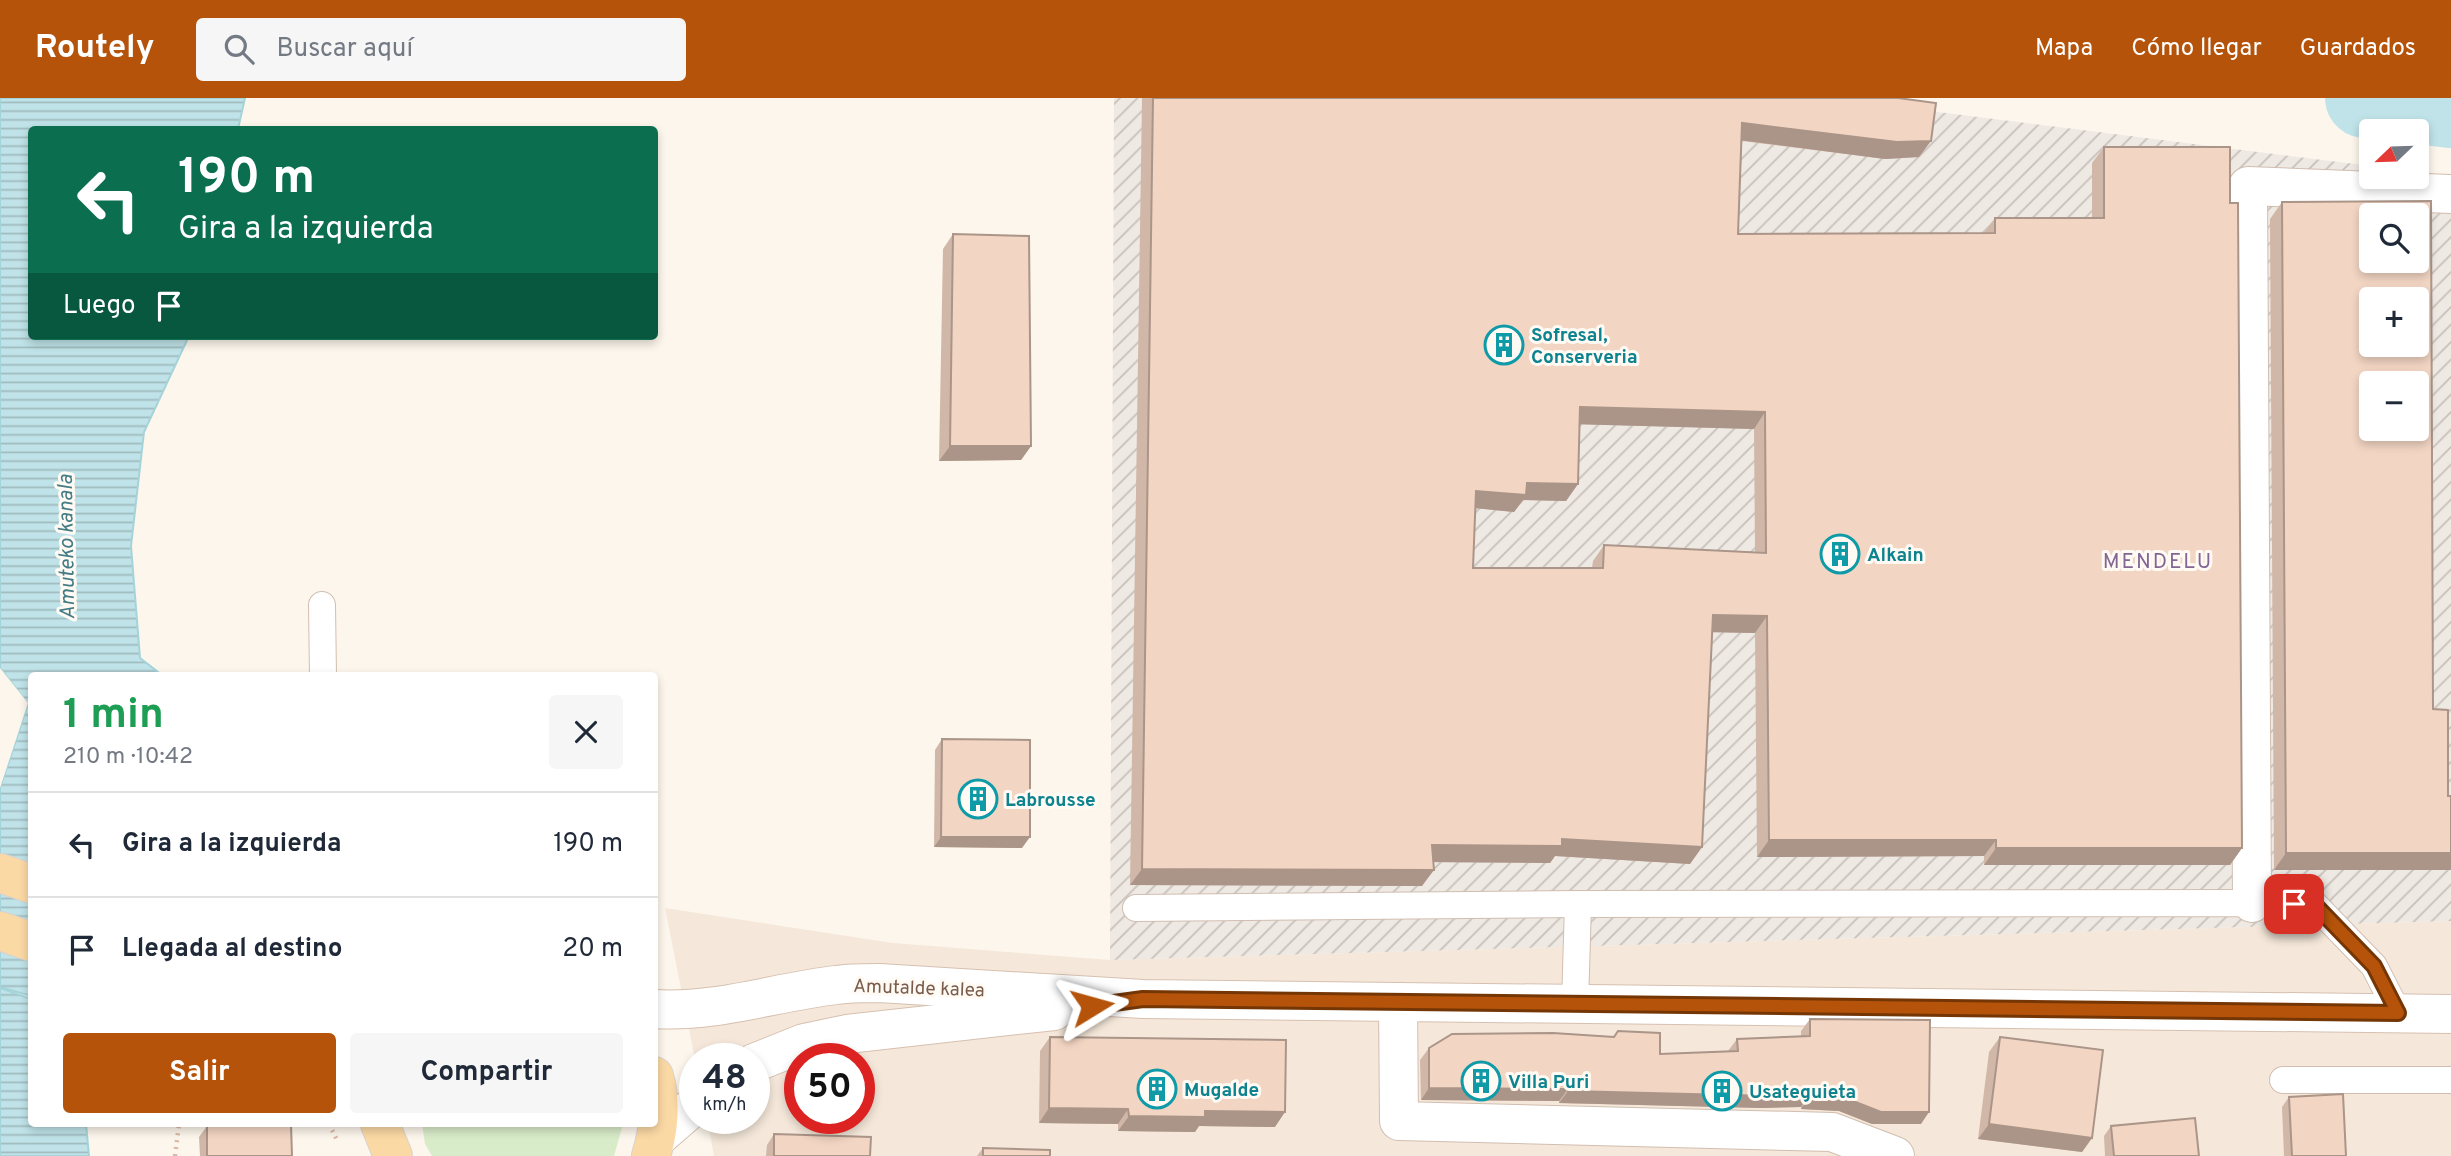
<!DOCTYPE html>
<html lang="es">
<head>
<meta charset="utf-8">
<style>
  body { margin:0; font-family:Overpass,sans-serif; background:#f6f6f7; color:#1f2937; height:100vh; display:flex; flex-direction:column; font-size:26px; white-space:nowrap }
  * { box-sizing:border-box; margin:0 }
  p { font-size:23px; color:#747a83 }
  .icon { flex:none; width:38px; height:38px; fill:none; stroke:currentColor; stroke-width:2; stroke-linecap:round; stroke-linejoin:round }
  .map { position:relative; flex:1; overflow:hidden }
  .sheet { position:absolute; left:28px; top:574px; width:630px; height:455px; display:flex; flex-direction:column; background:#fff; border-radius:7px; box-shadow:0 4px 10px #0003 }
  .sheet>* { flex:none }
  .guide { position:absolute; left:28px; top:28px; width:630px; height:214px; border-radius:7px; box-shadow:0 4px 10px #0003; background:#0b6e4f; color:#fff; overflow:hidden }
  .needle { width:46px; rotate:247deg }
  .controls { position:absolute; left:2359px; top:21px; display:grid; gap:14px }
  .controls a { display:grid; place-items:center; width:70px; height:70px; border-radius:7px; background:#fff; box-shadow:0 4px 10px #0003; font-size:35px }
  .speed { position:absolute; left:679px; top:945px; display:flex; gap:14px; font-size:35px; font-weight:700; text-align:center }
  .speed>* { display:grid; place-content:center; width:91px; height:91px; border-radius:50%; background:#fff; box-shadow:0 4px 10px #0003; line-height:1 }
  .speed small { font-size:18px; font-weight:400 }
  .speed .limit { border:10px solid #d22; background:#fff; color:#111 }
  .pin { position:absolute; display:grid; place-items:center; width:60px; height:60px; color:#fff; margin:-30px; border-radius:14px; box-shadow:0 4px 10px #0006 }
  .me { position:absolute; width:77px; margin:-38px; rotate:82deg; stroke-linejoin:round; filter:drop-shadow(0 0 5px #0008) }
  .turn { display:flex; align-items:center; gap:24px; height:147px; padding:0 35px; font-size:32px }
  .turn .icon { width:91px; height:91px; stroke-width:2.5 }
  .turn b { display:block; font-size:49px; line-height:60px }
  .then { display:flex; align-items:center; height:66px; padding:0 35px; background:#0003; gap:14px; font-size:26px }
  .round { display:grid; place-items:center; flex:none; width:74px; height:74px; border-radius:7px; background:#f6f6f7 }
  .headline { display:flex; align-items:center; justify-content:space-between; height:119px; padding:0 35px }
  h1 { font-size:42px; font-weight:700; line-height:52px; color:#1e9e55 }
  .action { display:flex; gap:14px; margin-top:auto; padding:14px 35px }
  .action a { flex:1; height:80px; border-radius:7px; background:#b45309; color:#fff; font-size:28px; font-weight:700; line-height:80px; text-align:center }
  .action a+a { background:#f6f6f7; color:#1f2937 }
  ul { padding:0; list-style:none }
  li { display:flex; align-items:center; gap:21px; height:105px; padding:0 35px; border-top:2px solid #e0e1e3 }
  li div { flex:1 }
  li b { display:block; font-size:26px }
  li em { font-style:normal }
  header { display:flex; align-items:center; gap:42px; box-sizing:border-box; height:98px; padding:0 35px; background:#b45309; color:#fff }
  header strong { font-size:33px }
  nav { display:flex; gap:38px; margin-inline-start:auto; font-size:24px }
  .search { width:490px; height:63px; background:#f6f6f7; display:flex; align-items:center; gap:18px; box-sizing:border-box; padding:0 24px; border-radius:7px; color:#747a83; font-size:26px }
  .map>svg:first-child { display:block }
</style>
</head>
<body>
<header>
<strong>Routely</strong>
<div class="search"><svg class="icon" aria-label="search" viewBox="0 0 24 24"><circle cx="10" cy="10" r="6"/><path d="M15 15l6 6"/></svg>Buscar aquí</div>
<nav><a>Mapa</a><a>Cómo llegar</a><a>Guardados</a></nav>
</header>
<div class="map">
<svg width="2451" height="1058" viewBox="0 0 2451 1058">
  <defs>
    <pattern id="industrial-furrows" width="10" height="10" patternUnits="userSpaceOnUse" patternTransform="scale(1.75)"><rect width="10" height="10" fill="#efe9e4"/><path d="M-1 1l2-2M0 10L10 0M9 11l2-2" fill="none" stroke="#c7c0bb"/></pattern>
    <pattern id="water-rules" width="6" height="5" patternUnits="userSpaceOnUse" patternTransform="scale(1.75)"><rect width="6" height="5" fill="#bfe3e8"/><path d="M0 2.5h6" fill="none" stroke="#a0bbbe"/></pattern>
  </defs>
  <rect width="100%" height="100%" fill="#fdf6ec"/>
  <!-- residential -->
  <path fill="#f5e8da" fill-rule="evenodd" d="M665,810L893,845L1110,862L2451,823V1058H714L707,1020H754V961H695ZM800,961H859V1020H800Z"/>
  <!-- industrial -->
  <path fill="url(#industrial-furrows)" fill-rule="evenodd" d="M1114,0H1826L2371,68V79H2417V74L2451,78V823L1110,862ZM2371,117H2417V163H2371ZM2371,201H2417V247H2371ZM2371,285H2417V331H2371Z"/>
  <!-- grass -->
  <polygon fill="#d8ecc9" points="422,1026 623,1026 614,1058 432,1058 425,1046"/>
  <!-- water -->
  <g fill="url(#water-rules)" stroke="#a5d3da" stroke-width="2">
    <polygon points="0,0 245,0 238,31 32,32 32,238 189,238 144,334 131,448 140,560 162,577 32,578 31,898 0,889 0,690 28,606 0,570"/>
    <polygon points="0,890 31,901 32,1026 86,1026 89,1058 0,1058"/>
  </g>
  <!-- pier -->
  <polygon fill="#fdf6ec" points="0,570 28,605 0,690 0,679 24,606 0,576"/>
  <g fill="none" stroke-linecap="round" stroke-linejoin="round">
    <!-- river -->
    <polyline stroke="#bfe3e8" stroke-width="80" points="2365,0 2451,10"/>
    <defs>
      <g id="lane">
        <polyline points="322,507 323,578"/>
        <polyline points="1136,810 1578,806"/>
        <polyline points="1575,906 1578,806 2252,805 2315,807 2374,868 2398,915"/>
        <polyline points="2283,982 2451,982"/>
      </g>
      <g id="street">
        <polyline points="2252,805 2248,88 2451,96"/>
        <polyline points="1398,904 1399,1023 1832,1034 1895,1058"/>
      </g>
      <g id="secondary">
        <path d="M654,911C717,915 775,894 836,887C850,885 865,885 879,885L1143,901L2451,916"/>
        <polyline points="754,965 804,945 847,936 1054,913"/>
        <polyline points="657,1040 695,1007"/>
      </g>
      <g id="primary">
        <polyline points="0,775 32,786"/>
        <polyline points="0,833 32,844"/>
        <polyline points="380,1026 393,1058"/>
        <path d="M651,1058C659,1032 662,1005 654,978"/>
      </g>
    </defs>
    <!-- lane casing -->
    <use href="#lane" stroke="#d1beb0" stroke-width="28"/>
    <!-- street casing -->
    <use href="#street" stroke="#d1beb0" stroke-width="40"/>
    <!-- secondary casing -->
    <use href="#secondary" stroke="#d6c0b0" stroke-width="40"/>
    <!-- primary casing -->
    <use href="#primary" stroke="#dad1cd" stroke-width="40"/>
    <!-- path -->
    <g stroke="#d9b8a5" stroke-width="4.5" stroke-dasharray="2 5" stroke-linecap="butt">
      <polyline points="329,1026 337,1042"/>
      <polyline points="175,1058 179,1026"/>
    </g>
    <!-- lane -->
    <use href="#lane" stroke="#fff" stroke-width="26"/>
    <!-- street -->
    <use href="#street" stroke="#fff" stroke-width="38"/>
    <!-- secondary -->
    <use href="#secondary" stroke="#fff" stroke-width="38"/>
    <!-- primary -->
    <use href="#primary" stroke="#fbd9a5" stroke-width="38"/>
  </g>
  <!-- wall -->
  <g fill="#d1b7a8" fill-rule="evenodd">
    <path d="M1142,0H1898L1919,59L1885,61L1742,43L1738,136L1984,135L1995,120H2092V65L2104,49L2230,105L2242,750L2230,767H1984V758L1757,759L1755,535L1712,534L1702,749L1690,766L1555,758L1550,765L1433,764L1422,788L1130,787ZM1579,326L1754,331L1755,454L1604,447L1593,463L1592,470H1473L1475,410L1514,414L1523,402L1566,403L1578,386Z"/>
    <polygon points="2282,104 2433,611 2274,772 2270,121"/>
    <polygon points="953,136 1031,348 1021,362 939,363 943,151"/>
    <polygon points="942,641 1022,750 934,749 935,652"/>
    <polygon points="1810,921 1921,1026 1872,1026 1839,1013 1801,1011 1801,1009 1762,1010 1559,1005 1559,1003 1421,1002 1420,962 1429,950 1660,956 1728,953 1737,941 1801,938 1801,933"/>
    <polygon points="1050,939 1275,1029 1199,1028 1195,1034 1118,1033 1118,1026 1039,1025 1040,953"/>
    <polygon points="2000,939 2092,1040 2082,1054 1978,1041 1989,954"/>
    <polygon points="2289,999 2346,1058 2284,1058 2282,1009"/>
    <polygon points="207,1028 292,1058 200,1058 199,1039"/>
    <polygon points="2111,1028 2199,1058 2105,1058 2104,1038"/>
    <polygon points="774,1036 870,1058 766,1058 767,1047"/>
    <polygon points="983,1050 1050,1058 977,1058"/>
  </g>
  <!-- shaded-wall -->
  <g fill="#aa9588">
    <polygon points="1742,25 1931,43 1919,59 1885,61 1731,41"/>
    <polygon points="1580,309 1765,314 1754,331 1568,326"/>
    <polygon points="950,348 1031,348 1021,362 939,363"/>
    <polygon points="1527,385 1578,386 1566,403 1523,402 1514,414 1464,409 1476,393"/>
    <polygon points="1713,517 1767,518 1755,535 1701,534"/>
    <polygon points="941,739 1030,739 1022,750 934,749"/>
    <polygon points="1562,741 1702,749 1690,766 1555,758 1550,765 1420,764 1432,747"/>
    <polygon points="1769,742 1996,742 1984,758 1757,759"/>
    <polygon points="1996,750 2242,750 2230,767 1984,767"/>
    <polygon points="2286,755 2451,755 2451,772 2274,772"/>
    <polygon points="1142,771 1434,772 1422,788 1130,787"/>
    <polygon points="1429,990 1568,991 1559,1003 1421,1002"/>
    <polygon points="1568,993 1809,997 1801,1009 1762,1010 1559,1005"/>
    <polygon points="1809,999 1848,1001 1929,1014 1921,1026 1872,1026 1839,1013 1801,1011"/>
    <polygon points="1049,1010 1128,1011 1118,1026 1039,1025"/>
    <polygon points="1205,1013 1285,1014 1275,1029 1199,1028 1195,1034 1118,1033 1129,1018"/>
    <polygon points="1989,1026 2092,1040 2082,1054 1978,1041"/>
  </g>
  <!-- building -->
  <g fill="#f3d5c3" stroke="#aa9588" stroke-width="2" fill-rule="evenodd">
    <path d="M1153,0H1898L1936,5L1931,43L1897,44L1742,25L1738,136L1995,135V120H2104V49H2230V105H2238L2242,750H1996V742H1769L1767,518L1713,517L1702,749L1562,741V748L1432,747L1434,772L1142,771ZM1580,309L1765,314L1766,455L1604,447L1603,470H1473L1476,393L1526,397L1527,385L1578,386Z"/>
    <path d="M2431,103L2433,611L2448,612V698H2451V755H2286L2282,104ZM2371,117H2417V163H2371ZM2371,201H2417V247H2371ZM2371,285H2417V331H2371Z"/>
    <polygon points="953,136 1029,138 1031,348 950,348"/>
    <polygon points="942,641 1030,642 1030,739 941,739"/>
    <polygon points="1810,921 1930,922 1929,1014 1881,1014 1848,1001 1809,999 1809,997 1771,998 1568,993 1568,991 1429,990 1429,950 1452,936 1553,935 1614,939 1618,933 1660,935 1660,956 1738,953 1737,941 1810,938"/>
    <polygon points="1050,939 1286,942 1285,1014 1205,1013 1205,1019 1129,1018 1128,1011 1049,1010"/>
    <polygon points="2000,939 2103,952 2092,1040 1989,1026"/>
    <polygon points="2343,996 2346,1058 2292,1058 2289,999"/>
    <polygon points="2195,1020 2199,1058 2114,1058 2111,1028"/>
    <polygon points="291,1027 292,1058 207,1058 207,1028"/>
    <polygon points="774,1036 871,1039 870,1058 774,1058"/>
    <polygon points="983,1050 1050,1052 1050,1058 983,1058"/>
  </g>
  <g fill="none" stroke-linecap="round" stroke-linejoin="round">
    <defs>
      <polyline id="route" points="1092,908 1143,901 2398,915 2374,868 2315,807 2294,806"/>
    </defs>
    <!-- route casing -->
    <use href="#route" stroke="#753606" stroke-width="18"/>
    <!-- route -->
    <use href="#route" stroke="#b45309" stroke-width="12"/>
  </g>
  <!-- icons -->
  <defs>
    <symbol id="building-ring" viewBox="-11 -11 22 22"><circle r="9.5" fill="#fffaf3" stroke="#0f9aa8" stroke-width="1.5"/><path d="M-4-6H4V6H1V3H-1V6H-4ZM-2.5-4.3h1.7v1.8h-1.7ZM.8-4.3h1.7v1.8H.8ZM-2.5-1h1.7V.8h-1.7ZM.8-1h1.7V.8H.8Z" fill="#0f9aa8"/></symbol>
  </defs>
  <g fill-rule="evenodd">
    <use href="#building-ring" x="1482" y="225" width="44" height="44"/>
    <use href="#building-ring" x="1818" y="434" width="44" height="44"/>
    <use href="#building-ring" x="956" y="679" width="44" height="44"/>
    <use href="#building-ring" x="1459" y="961" width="44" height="44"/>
    <use href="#building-ring" x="1135" y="969" width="44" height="44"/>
    <use href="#building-ring" x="1700" y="971" width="44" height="44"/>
  </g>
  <g text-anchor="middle" stroke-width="6" stroke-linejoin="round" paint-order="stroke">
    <!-- culture labels -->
    <g font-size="19" font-weight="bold" fill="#0d838f" stroke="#fffaf3" text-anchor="start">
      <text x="1531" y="243">Sofresal,<tspan x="1531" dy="22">Conserveria</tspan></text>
      <text x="1867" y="463">Alkain</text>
      <text x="1005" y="708">Labrousse</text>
      <text x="1508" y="990">Villa Puri</text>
      <text x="1184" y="998">Mugalde</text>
      <text x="1749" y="1000">Usateguieta</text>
    </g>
    <!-- street labels -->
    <g font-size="19" fill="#7a5c4d" stroke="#fffaf3">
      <text transform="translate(919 889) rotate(2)" y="7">Amutalde kalea</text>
    </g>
    <!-- water labels -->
    <g font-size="21" font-style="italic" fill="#437c86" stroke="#fffaf3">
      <text transform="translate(66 449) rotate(-91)" y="7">Amuteko kanala</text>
    </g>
    <!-- neighbourhood labels -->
    <g font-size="21" letter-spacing="2" fill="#846695" stroke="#fffaf3">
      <text x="2158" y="470">MENDELU</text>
    </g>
  </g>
</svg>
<div class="controls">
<a><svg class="needle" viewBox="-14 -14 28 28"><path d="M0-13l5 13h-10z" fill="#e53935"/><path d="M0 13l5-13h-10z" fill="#747a83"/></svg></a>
<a><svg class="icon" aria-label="search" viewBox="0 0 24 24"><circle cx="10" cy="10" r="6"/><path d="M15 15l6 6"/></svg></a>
<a>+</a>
<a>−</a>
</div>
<div class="speed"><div>48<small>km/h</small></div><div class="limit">50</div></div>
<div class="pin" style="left:2294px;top:806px;background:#d93025"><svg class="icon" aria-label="arrive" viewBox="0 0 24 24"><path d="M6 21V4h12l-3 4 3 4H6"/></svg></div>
<svg class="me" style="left:1092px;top:908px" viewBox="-20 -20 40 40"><path d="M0-17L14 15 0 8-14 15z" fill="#b45309" stroke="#fff" stroke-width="4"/></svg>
<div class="guide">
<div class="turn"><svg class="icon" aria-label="left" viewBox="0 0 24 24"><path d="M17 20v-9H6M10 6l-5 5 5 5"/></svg><div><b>190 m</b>Gira a la izquierda</div></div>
<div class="then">Luego<svg class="icon" aria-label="arrive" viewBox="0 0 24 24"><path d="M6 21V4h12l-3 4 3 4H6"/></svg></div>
</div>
<section class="sheet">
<div class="headline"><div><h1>1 min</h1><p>210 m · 10:42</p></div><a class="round"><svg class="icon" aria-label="close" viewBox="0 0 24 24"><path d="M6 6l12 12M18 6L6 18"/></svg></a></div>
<ul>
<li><svg class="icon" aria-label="left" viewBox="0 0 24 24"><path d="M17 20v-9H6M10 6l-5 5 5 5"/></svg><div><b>Gira a la izquierda</b></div><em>190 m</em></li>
<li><svg class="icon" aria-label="arrive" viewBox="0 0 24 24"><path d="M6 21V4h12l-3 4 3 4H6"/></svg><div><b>Llegada al destino</b></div><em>20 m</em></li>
</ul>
<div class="action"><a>Salir</a><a>Compartir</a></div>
</section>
</div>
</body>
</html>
